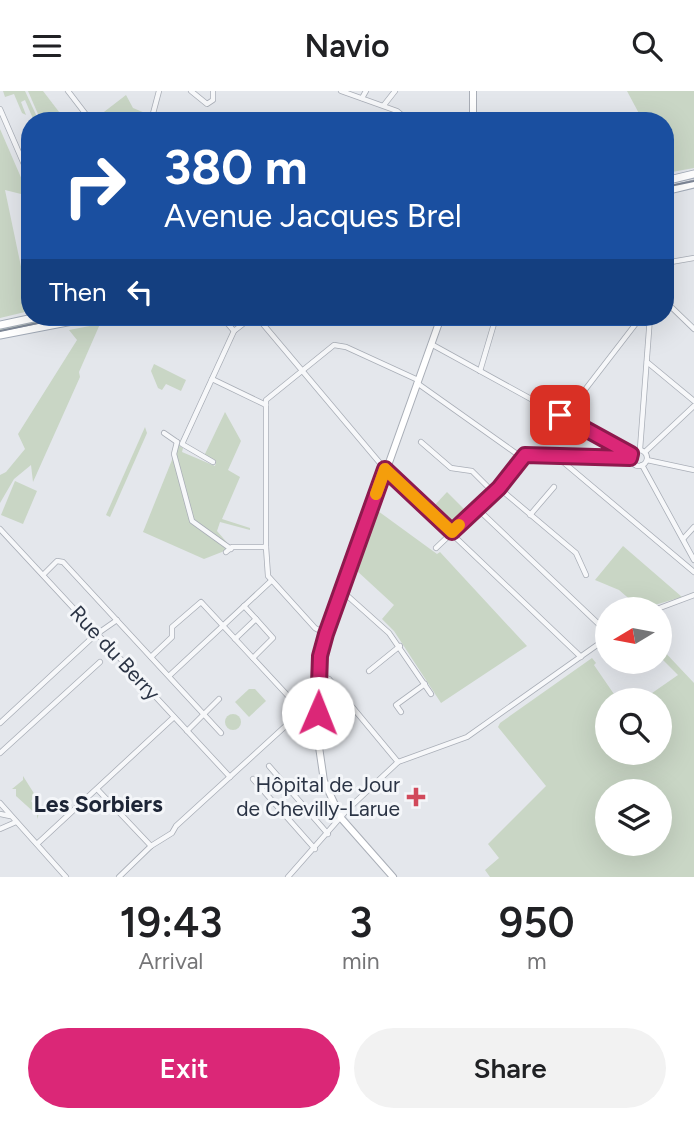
<!DOCTYPE html>
<html lang="en">
<head>
<meta charset="utf-8">
<style>
  body { margin:0; font-family:Figtree,sans-serif; background:#f2f2f2; color:#202124; height:100vh; display:flex; flex-direction:column; font-size:26px; white-space:nowrap }
  * { box-sizing:border-box; margin:0 }
  p { font-size:23px; color:#757577 }
  .icon { flex:none; width:38px; height:38px; fill:none; stroke:currentColor; stroke-width:2; stroke-linecap:round; stroke-linejoin:round }
  .map { position:relative; height:786px; overflow:hidden }
  .details { display:flex; flex-direction:column; background:#fff; flex:1 }
  .details>* { flex:none }
  .guide { position:absolute; left:21px; top:21px; width:653px; height:214px; border-radius:28px; box-shadow:0 7px 28px #0002; background:#1a4fa0; color:#fff; overflow:hidden }
  .needle { width:46px; rotate:260deg }
  .tools { position:absolute; left:595px; top:506px; display:grid; gap:14px }
  .tools a { display:grid; place-items:center; width:77px; height:77px; border-radius:50%; background:#fff; box-shadow:0 7px 28px #0002; font-size:35px }
  .pin { position:absolute; display:grid; place-items:center; width:60px; height:60px; color:#fff; margin:-30px; border-radius:14px; box-shadow:0 4px 10px #0006 }
  .me { position:absolute; width:77px; margin:-38px; rotate:1deg; stroke-linejoin:round; filter:drop-shadow(0 0 5px #0008) }
  .turn { display:flex; align-items:center; gap:24px; height:147px; padding:0 28px; font-size:32px }
  .turn .icon { width:91px; height:91px; stroke-width:2.5 }
  .turn b { display:block; font-size:49px; line-height:60px }
  .then { display:flex; align-items:center; height:66px; padding:0 28px; background:#0003; gap:14px; font-size:26px }
  .eta { display:flex; justify-content:space-evenly; align-items:center; height:119px; text-align:center }
  .eta b { font-size:42px; font-weight:600; line-height:49px }
  .button { display:flex; gap:14px; margin-top:auto; padding:14px 28px }
  .button a { flex:1; height:80px; border-radius:42px; background:#db2777; color:#fff; font-size:28px; font-weight:600; line-height:80px; text-align:center }
  .button a+a { background:#f2f2f2; color:#202124 }
  header { display:flex; justify-content:space-between; align-items:center; height:91px; padding:0 28px; background:#fff; font-size:32px; font-weight:600 }
  .map>svg:first-child { display:block }
</style>
</head>
<body>
<header><svg class="icon" aria-label="menu" viewBox="0 0 24 24"><path d="M4 6h16M4 12h16M4 18h16"/></svg>Navio<svg class="icon" aria-label="search" viewBox="0 0 24 24"><circle cx="10" cy="10" r="6"/><path d="M15 15l6 6"/></svg></header>
<div class="map">
<svg width="694" height="786" viewBox="0 0 694 786">
  <rect width="100%" height="100%" fill="#e4e7ec"/>
  <!-- green -->
  <g fill="#c9d6c5" fill-rule="evenodd">
    <polygon points="3,0 25,0 38,28 34,30 25,9 21,11 26,24 22,22 14,3 5,6"/>
    <polygon points="28,0 43,0 66,30 41,30"/>
    <polygon points="627,0 694,0 694,77 672,81 665,69 665,30 643,30"/>
    <polygon points="126,4 133,17 150,24 146,30 97,30 100,24"/>
    <polygon points="0,38 29,105 5,99 24,190 25,221 0,227"/>
    <polygon points="47,226 83,226 0,242 0,236"/>
    <polygon points="100,233 79,281 80,286 33,391 31,374 14,388 0,412 0,384 6,381 25,358 18,343 77,249 69,239"/>
    <polygon points="154,273 186,289 181,300 166,293 162,299 158,297 151,280"/>
    <polygon points="225,321 241,350 228,379 240,386 222,428 250,437 250,439 220,431 217,440 229,454 227,459 204,468 143,441 178,354 183,357 182,361 215,375 216,370 204,365"/>
    <polygon points="145,336 147,342 110,426 106,424"/>
    <polygon points="15,390 37,400 23,433 1,424"/>
    <polygon points="447,401 465,419 453,432 433,416"/>
    <polygon points="378,420 437,463 440,461 527,555 441,612 394,540 382,528 394,514 356,479"/>
    <polygon points="623,455 682,506 641,518 619,499 595,489"/>
    <path d="M660,556L694,592V786H490L485,779L499,767L488,753L546,695L498,636L500,632L592,567L596,572L594,574L618,609H607V662H660V609H642L678,584L660,566ZM607,700H660V752H607Z"/>
    <polygon points="249,598 255,598 266,610 249,626 235,611"/>
    <circle cx="233" cy="631" r="8"/>
    <polygon points="23,685 35,704 39,703 31,710 40,720 37,728 37,724 16,705 16,698 12,698 23,689"/>
  </g>
  <g fill="none" stroke-linecap="round" stroke-linejoin="round">
    <defs>
      <g id="minor">
        <polyline points="68,0 91,30"/>
        <polyline points="191,0 207,13 213,9 213,0"/>
        <polyline points="341,0 397,20 409,30"/>
        <polyline points="362,7 366,0"/>
        <polyline points="384,14 395,0"/>
        <polyline points="0,18 30,87"/>
        <polyline points="151,30 159,0"/>
        <polyline points="665,172 694,167"/>
        <polyline points="665,210 694,238"/>
        <polyline points="222,226 234,240 252,226"/>
        <polyline points="257,226 390,384 581,566"/>
        <polyline points="431,253 631,363"/>
        <polyline points="647,271 694,310"/>
        <polyline points="480,280 496,226"/>
        <polyline points="212,288 266,314"/>
        <polyline points="417,292 517,363 630,367"/>
        <polyline points="564,326 641,226"/>
        <polyline points="164,342 177,351"/>
        <polyline points="177,351 174,363 192,430 231,458"/>
        <polyline points="421,351 451,377 472,380 493,401"/>
        <polyline points="640,358 650,226"/>
        <circle cx="639" cy="367" r="8"/>
        <polyline points="645,361 694,315"/>
        <polyline points="556,365 694,481"/>
        <polyline points="647,369 694,379"/>
        <polyline points="213,371 182,353 234,240"/>
        <polyline points="642,374 694,469"/>
        <polyline points="499,397 576,462 586,484"/>
        <polyline points="483,423 607,541"/>
        <polyline points="530,424 554,396"/>
        <polyline points="0,438 230,686"/>
        <polyline points="683,448 694,436"/>
        <polyline points="266,456 266,309 334,254 346,256 418,289"/>
        <polyline points="436,457 499,397 525,364"/>
        <polyline points="226,461 232,456 266,456 268,485 315,537 326,543"/>
        <polyline points="43,484 57,470 63,471 221,642"/>
        <polyline points="342,500 389,542 431,603"/>
        <polyline points="657,518 694,504"/>
        <polyline points="235,548 256,528 244,515"/>
        <polyline points="151,566 172,546 172,536 201,511 302,620"/>
        <polyline points="253,567 273,547 256,528"/>
        <polyline points="369,580 400,555"/>
        <polyline points="319,584 329,588 398,671"/>
        <polyline points="169,585 271,490"/>
        <polyline points="401,621 396,614 425,593"/>
        <polyline points="0,632 94,545 117,529"/>
        <polyline points="187,640 219,608"/>
        <polyline points="0,662 100,571"/>
        <polyline points="269,675 328,743"/>
        <polyline points="253,688 315,758"/>
        <polyline points="97,698 151,755"/>
        <polyline points="0,712 66,786"/>
        <polyline points="0,723 10,725"/>
        <polyline points="0,738 16,731"/>
        <polyline points="37,753 174,626"/>
        <polyline points="119,786 151,755 172,742 176,735 302,620 318,622"/>
        <polyline points="288,786 347,719 398,671 467,646 607,547"/>
      </g>
      <g id="secondary">
        <polyline points="473,30 473,0"/>
        <polyline points="393,786 341,727 324,690 318,649 320,565 441,226"/>
      </g>
      <g id="primary">
        <polyline points="665,90 694,83"/>
        <polyline points="665,100 694,93"/>
        <polyline points="0,234 38,226"/>
        <polyline points="0,244 93,226"/>
      </g>
    </defs>
    <!-- minor casing -->
    <use href="#minor" stroke="#a9aeb7" stroke-width="6"/>
    <!-- secondary casing -->
    <use href="#secondary" stroke="#a9aeb7" stroke-width="8"/>
    <!-- primary casing -->
    <use href="#primary" stroke="#a3abb8" stroke-width="9"/>
    <!-- minor -->
    <use href="#minor" stroke="#f7f8fa" stroke-width="4.5"/>
    <!-- secondary -->
    <use href="#secondary" stroke="#fff" stroke-width="6"/>
    <!-- primary -->
    <use href="#primary" stroke="#fff" stroke-width="7"/>
    <!-- tram -->
    <g stroke="#7d8696" stroke-width="2">
      <polyline points="665,96 694,90"/>
      <polyline points="0,240 66,226"/>
    </g>
  </g>
  <g fill="none" stroke-linecap="round" stroke-linejoin="round">
    <defs>
      <polyline id="route" points="318,622 320,565 326,543 385,378 452,441 499,397 525,364 630,367 631,363 560,324"/>
    </defs>
    <!-- route casing -->
    <use href="#route" stroke="#8e194d" stroke-width="18"/>
    <!-- route -->
    <use href="#route" stroke="#db2777" stroke-width="12"/>
    <!-- slow -->
    <polyline stroke="#f59e0b" stroke-width="12" points="376,403 385,378 452,441 459,434"/>
  </g>
  <!-- markers -->
  <path fill="#d1495b" stroke="#f4f6f9" stroke-width="2.5" d="M412.5 695.5h7v7h7v7h-7v7h-7v-7h-7v-7h7z"/>
  <g text-anchor="middle" stroke-width="6" stroke-linejoin="round" paint-order="stroke">
    <!-- street labels -->
    <g font-size="21" fill="#2b3445" stroke="#f4f6f9">
      <text transform="translate(115 562) rotate(47)" y="7">Rue du Berry</text>
    </g>
    <!-- poi labels -->
    <g font-size="21" fill="#2b3445" stroke="#f4f6f9" text-anchor="end">
      <text x="400" y="701">Hôpital de Jour<tspan x="400" dy="24">de Chevilly-Larue</tspan></text>
    </g>
    <!-- neighbourhood labels -->
    <g font-size="23" font-weight="bold" fill="#1d2536" stroke="#f4f6f9">
      <text x="98" y="721">Les Sorbiers</text>
    </g>
  </g>
</svg>
<div class="tools">
<a><svg class="needle" viewBox="-14 -14 28 28"><path d="M0-13l5 13h-10z" fill="#e53935"/><path d="M0 13l5-13h-10z" fill="#757577"/></svg></a>
<a><svg class="icon" aria-label="search" viewBox="0 0 24 24"><circle cx="10" cy="10" r="6"/><path d="M15 15l6 6"/></svg></a>
<a><svg class="icon" aria-label="layers" viewBox="0 0 24 24"><path d="M12 4l9 5-9 5-9-5zM3 14l9 5 9-5"/></svg></a>
</div>
<div class="pin" style="left:560px;top:324px;background:#d93025"><svg class="icon" aria-label="arrive" viewBox="0 0 24 24"><path d="M6 21V4h12l-3 4 3 4H6"/></svg></div>
<svg class="me" style="left:318px;top:622px" viewBox="-20 -20 40 40"><circle r="19" fill="#fff"/><path d="M0-13L10 11 0 6-10 11z" fill="#db2777"/></svg>
<div class="guide">
<div class="turn"><svg class="icon" aria-label="right" viewBox="0 0 24 24"><path d="M7 20v-9h11M14 6l5 5-5 5"/></svg><div><b>380 m</b>Avenue Jacques Brel</div></div>
<div class="then">Then<svg class="icon" aria-label="left" viewBox="0 0 24 24"><path d="M17 20v-9H6M10 6l-5 5 5 5"/></svg></div>
</div>
</div>
<section class="details">
<div class="eta">
<div><b>19:43</b><p>Arrival</p></div>
<div><b>3</b><p>min</p></div>
<div><b>950</b><p>m</p></div>
</div>
<div class="button"><a>Exit</a><a>Share</a></div>
</section>
</body>
</html>
